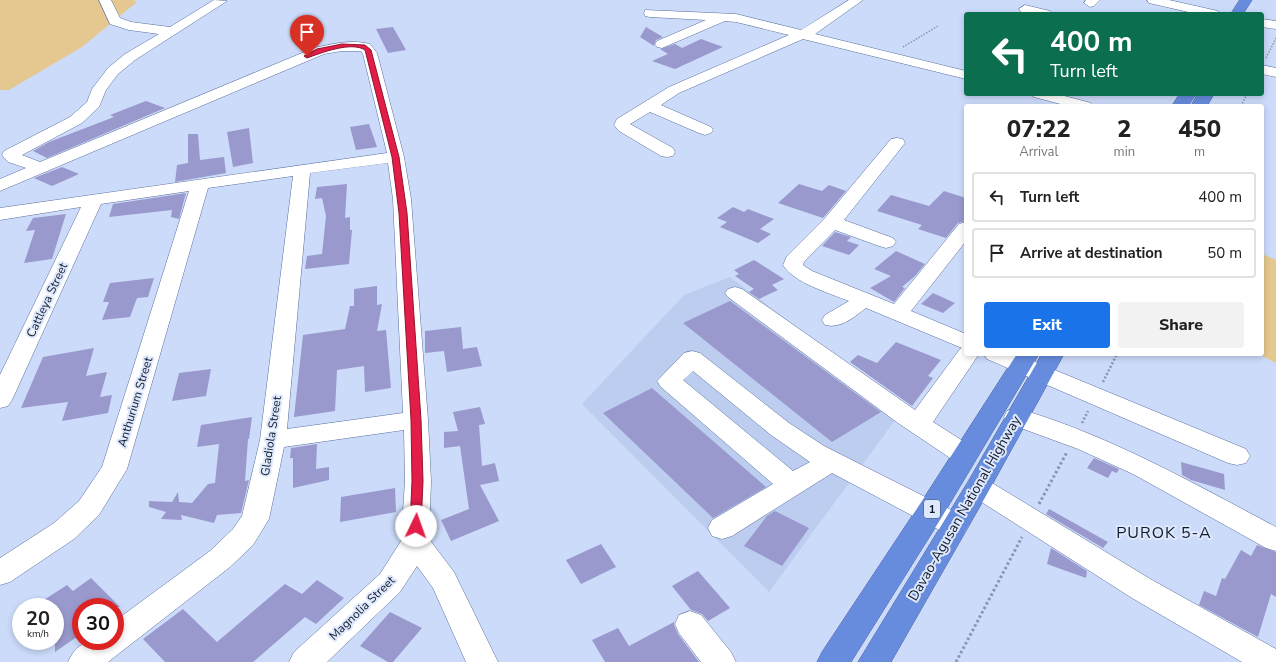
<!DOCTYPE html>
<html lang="en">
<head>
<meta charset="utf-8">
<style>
  body { margin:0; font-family:"Nunito Sans",sans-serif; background:#f2f2f2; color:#222; height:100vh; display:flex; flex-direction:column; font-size:15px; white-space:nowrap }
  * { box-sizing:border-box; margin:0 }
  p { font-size:13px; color:#767676 }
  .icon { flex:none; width:22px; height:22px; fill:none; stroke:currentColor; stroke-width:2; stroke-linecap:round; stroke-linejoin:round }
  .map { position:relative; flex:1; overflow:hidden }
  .side { position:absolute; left:964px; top:104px; width:300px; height:252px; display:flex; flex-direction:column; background:#fff; border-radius:4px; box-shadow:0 2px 6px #0003 }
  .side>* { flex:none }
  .hud { position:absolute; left:964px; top:12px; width:300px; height:84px; border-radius:4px; box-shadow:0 2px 6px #0003; background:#0b6e4f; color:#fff; overflow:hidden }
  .speed { position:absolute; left:12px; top:598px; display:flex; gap:8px; font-size:20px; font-weight:700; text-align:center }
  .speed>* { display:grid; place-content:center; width:52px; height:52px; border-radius:50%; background:#fff; box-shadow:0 2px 6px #0003; line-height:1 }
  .speed small { font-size:10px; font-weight:400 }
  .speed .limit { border:6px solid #d22; background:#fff; color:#111 }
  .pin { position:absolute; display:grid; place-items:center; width:34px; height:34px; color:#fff; margin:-41px -17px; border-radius:50% 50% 50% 0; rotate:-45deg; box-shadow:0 0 4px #0007 }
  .pin .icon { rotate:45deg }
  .me { position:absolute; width:44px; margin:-22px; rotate:3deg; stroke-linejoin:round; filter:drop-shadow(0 0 3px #0008) }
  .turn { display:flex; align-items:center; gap:14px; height:84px; padding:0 20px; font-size:18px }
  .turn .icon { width:52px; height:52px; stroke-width:2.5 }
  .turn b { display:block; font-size:28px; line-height:34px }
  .eta { display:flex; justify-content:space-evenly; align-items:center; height:68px; text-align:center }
  .eta b { font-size:24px; font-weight:800; line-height:28px }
  .button { display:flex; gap:8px; margin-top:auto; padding:8px 20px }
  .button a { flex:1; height:46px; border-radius:4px; background:#1a73e8; color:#fff; font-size:16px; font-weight:800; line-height:46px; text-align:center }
  .button a+a { background:#f2f2f2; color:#222 }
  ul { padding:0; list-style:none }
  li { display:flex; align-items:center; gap:12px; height:50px; margin:0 8px 6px; padding:0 12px; border:2px solid #e0e0e0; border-radius:4px }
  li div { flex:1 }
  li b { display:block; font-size:15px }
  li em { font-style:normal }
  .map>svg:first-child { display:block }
</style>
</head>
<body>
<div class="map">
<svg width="1276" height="662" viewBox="0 0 1276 662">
  <rect width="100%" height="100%" fill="#ccdbfa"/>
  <!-- built -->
  <polygon fill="#bccdef" points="730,277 904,408 769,592 582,404 684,295"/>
  <!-- green -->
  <g fill="#e4c88f">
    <polygon points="0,0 133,0 137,2 82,47 9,90 0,90"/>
    <polygon points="1262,254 1276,260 1276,363 1258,354 1262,354"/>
  </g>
  <!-- building -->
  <g fill="#9999cd">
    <polygon points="393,27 406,50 388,53 376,29"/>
    <polygon points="646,27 663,37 656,40 654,46 640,37"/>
    <polygon points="313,36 319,45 303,51 296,39"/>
    <polygon points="701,39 723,47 675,69 652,61 668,54 660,49 675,44 682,48"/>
    <polygon points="146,101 165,108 47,158 33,151 49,142 114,117 110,115"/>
    <polygon points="369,124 377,147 356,150 350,127"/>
    <polygon points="249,128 253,163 233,167 227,132"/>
    <polygon points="188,134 198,134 200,160 224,157 226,173 175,182 177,165 188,163"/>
    <polygon points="62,167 79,174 52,186 34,178"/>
    <polygon points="347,184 345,218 350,217 350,230 352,230 349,264 305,269 307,256 322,254 326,216 322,198 315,199 317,187"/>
    <polygon points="799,184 822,191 829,185 846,191 823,218 778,203"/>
    <polygon points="944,191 966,198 966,221 958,223 946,238 918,229 922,225 877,211 891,195 929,206"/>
    <polygon points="186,193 179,219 171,217 172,210 109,217 113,204"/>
    <polygon points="733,207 744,212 748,209 774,219 760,229 771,234 758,243 720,227 727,222 717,218"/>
    <polygon points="66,214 52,259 24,263 35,230 26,231 33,218"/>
    <polygon points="835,232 851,237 847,241 859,245 849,255 822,246"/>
    <polygon points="896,251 925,264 915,276 902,287 905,288 894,302 870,288 891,276 874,269"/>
    <polygon points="754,260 784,279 772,285 778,290 759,299 749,292 754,289 735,276 739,274 734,270"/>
    <polygon points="154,278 148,297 137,298 130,317 102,320 109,302 103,302 110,283"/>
    <polygon points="377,286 377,305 382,304 377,331 386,330 391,388 365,392 364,366 337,370 335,411 294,417 303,335 345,329 350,306 354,306 354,289"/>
    <polygon points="933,293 955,303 943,313 921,304"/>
    <polygon points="730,301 881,412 832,442 683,323"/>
    <polygon points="461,327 463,349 477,347 482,366 447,372 444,351 425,353 425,331"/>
    <polygon points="896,342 941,360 928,376 933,378 912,406 850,362 858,355 877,363"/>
    <polygon points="94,348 86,376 107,372 100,397 112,395 108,413 62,421 68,402 21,408 43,357"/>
    <polygon points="211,369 206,396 172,401 179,373"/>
    <polygon points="652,388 766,487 713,518 603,413"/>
    <polygon points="480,407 485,424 479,425 482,466 495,463 499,481 480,485 499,521 451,541 441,520 469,509 460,446 444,448 444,432 458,431 453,412"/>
    <polygon points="252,417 249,439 248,439 245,481 249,480 241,513 217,515 214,523 181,515 182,520 161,519 166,512 149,507 149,501 172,502 178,492 179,502 192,503 208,484 215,483 219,444 197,447 201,425"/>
    <polygon points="317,444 316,469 329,467 329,480 293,488 293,458 290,458 291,448"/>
    <polygon points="1094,458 1119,469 1117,473 1112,471 1108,478 1087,468"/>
    <polygon points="1181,462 1224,474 1225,490 1191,480 1182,475"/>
    <polygon points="395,488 396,512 340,522 341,497"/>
    <polygon points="1049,509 1108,542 1103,548 1046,514"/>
    <polygon points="775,511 809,528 782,566 744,546 767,516"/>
    <polygon points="601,544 616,567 581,584 566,560"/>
    <polygon points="1257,545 1276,552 1276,597 1271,594 1258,637 1199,605 1204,591 1216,596 1222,578 1225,579 1241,550 1251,556"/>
    <polygon points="1051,548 1087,571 1086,578 1047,564"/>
    <polygon points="698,571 730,608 708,621 702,614 691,610 672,586"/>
    <polygon points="91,578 120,607 81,607 81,634 55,652 55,607 33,607 67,585 73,591"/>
    <polygon points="317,580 344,598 316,624 305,617 253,662 165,662 143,639 183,609 217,642 285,584 302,594"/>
    <polygon points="390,612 422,628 393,662 388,662 360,646"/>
    <polygon points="674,622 674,625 678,634 699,662 605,662 592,640 618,628 629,646"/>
  </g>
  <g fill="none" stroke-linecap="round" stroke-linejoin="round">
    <defs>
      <g id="minor">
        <path d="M99,0H111L120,18L131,22L170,27L214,0L227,1L135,60L118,74L106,90L99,107L82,123L22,155L40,162L314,48C332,44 351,39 370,44L377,53L404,157L411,199L428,420L431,481L429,539L454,572L498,662H466L433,588L417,566L400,592L327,662H289L294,652L380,574L401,541L405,481L404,430L284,447L269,519L253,545L230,567L108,662H68C79,638 92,641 115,641V621L210,551L233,529L242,516L260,440L293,176L208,188L127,469L99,515L74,539L10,582L0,585V558L54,523L79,501L102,467L189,191L101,204L12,400L8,406L0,408V375L81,207L0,220V208L387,153L363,54L361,51H342L324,54L0,191V179L26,168L8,162L2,155L4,151L70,117L87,102L92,89L108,68L125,54L159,34L129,30L110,24ZM388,163L393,199L403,413L287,429L310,173Z"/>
        <polygon points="849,0 863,0 815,34 966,71 966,79 803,39 679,93 661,105 711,127 713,130 711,133 705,135 699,133 650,112 630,124 673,148 675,152 673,156 667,157 661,156 619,131 614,125 617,119 669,87 789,35 736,22 725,21 662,48 657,47 655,44 657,41 706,20 650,17 645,16 644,13 645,10 736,14 801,30"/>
        <polygon points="1086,0 1100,0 1094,6 1090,7 1084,3"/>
        <polygon points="1147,0 1169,0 1218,11 1219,14 1197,14 1149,3"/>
        <polygon points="1025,5 1050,11 1051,14 1030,14 1021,12 1019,9"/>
        <polygon points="1262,19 1276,21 1276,29 1262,27"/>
        <polygon points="1262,65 1276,68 1276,77 1262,74"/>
        <polygon points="1031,94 1057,94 1091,103 1094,106 1068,106 1034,97"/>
        <path d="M897,138L903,139L905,143L844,220L893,238L896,242L893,246L886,248L879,246L835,230L804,262L803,265L812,271L894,304L959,224L966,222V241L911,311L966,334V354H979L933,422L974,448L978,455L974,462L965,464L956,462L898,423L728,297L725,293L728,289L735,287L742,289L915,410L960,349L962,348L866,308C854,317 841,329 825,325L822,320L825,315L849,301C829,293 794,283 783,265L787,256L825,218L891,139Z"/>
        <path d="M692,351L700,353L789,423L824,446L965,517L969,525L965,533L955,536L945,533L832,473L732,536L722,539L712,536L708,528L712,520L773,484L661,387L657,381L684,353ZM693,371L771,435L810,462L793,471L683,380Z"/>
        <polygon points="984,354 1016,354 1246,449 1250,456 1246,463 1237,465 1228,463 987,359"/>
        <path d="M1016,408C1109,435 1191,482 1276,527V551L1266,548L1133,474L1078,449L1007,423L1004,417L1007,411Z"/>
        <polygon points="978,477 987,480 1152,580 1276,649 1276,662 1242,662 1132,598 969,494 965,487 969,480"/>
        <polygon points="690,611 701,615 731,652 736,662 701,662 679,633 675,624 679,615"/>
      </g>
      <g id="highway">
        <polygon points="1240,0 1252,0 1243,14 1231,14"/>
        <polygon points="1180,94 1196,94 1188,106 1172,106"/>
        <polygon points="1198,94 1214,94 1207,106 1191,106"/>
        <polygon points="1017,354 1039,354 940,520 851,662 817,662 822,652 920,504"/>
        <polygon points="1042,354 1064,354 987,494 891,662 858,662 969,480"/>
      </g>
    </defs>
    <!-- minor casing -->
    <use href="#minor" stroke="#596f9c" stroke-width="1"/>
    <!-- highway casing -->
    <use href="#highway" stroke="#4964a0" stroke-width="1"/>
    <!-- path-far2 -->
    <g stroke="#8996b0" stroke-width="1.5" stroke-dasharray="1.5 1.5" stroke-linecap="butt">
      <polyline points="903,47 938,26"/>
      <polyline points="1266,58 1276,38"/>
      <polyline points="1241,106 1247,94"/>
    </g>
    <!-- path-far1 -->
    <g stroke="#8996b0" stroke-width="2.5" stroke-dasharray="2 2" stroke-linecap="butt">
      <polyline points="1103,382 1117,354"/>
      <polyline points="1082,423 1088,411"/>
    </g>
    <!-- path -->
    <g stroke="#8996b0" stroke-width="3" stroke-dasharray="2.5 2.5" stroke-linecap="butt">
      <polyline points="1039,504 1067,452"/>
      <polyline points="956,662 1022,537"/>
    </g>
    <!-- minor -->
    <use href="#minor" fill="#fff" fill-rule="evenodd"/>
    <!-- highway -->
    <use href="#highway" fill="#678cde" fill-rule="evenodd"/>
  </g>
  <!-- route -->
  <path fill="#e11d48" stroke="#92132f" d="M342,44L365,45L371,50L399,157L407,213L421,420L423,481L421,526L420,529H412L410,526L412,481L411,420L399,213L392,157L365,50C351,41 321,53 307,58L304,56L317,49Z"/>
  <g text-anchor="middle" stroke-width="4" stroke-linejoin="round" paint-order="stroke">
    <!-- shield labels -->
    <rect fill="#dee8fd" stroke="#4e586b" stroke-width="1" x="924" y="500" width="16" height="18" rx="3"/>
    <g font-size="11" font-weight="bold" fill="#111a2c">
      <text x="932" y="513">1</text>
    </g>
    <!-- street labels -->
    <g font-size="12" fill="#111a2c" stroke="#dee8fd">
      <text transform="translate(47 300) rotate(-65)" y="4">Cattleya Street</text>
      <text transform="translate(135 402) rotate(-73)" y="4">Anthurium Street</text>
      <text transform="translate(271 436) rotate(-81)" y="4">Gladiola Street</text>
      <text transform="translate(362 608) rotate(-44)" y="4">Magnolia Street</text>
    </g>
    <!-- near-street labels -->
    <g font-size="14" fill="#111a2c" stroke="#dee8fd">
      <text transform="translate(964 508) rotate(-60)" y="5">Davao-Agusan National Highway</text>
    </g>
    <!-- near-neighbourhood labels -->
    <g font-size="16" letter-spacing="1" fill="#111a2c" stroke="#dee8fd">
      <text x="1164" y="538">PUROK 5-A</text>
    </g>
  </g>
</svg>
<div class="speed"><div>20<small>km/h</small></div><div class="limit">30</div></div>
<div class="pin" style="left:307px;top:56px;background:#d93025"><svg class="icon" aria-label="arrive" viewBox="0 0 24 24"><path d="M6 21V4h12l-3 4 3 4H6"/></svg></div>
<svg class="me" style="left:416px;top:526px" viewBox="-20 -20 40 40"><circle r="19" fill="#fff"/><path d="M0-13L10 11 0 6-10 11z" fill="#e11d48"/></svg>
<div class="hud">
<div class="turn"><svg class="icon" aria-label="left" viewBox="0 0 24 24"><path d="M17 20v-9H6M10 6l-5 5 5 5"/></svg><div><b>400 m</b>Turn left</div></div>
</div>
<section class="side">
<div class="eta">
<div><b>07:22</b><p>Arrival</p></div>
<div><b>2</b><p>min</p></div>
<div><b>450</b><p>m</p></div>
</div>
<ul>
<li><svg class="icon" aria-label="left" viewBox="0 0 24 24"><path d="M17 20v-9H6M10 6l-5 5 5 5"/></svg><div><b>Turn left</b></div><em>400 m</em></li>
<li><svg class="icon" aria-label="arrive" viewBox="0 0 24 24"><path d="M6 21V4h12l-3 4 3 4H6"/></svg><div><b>Arrive at destination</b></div><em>50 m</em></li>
</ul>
<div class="button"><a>Exit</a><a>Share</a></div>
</section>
</div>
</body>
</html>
